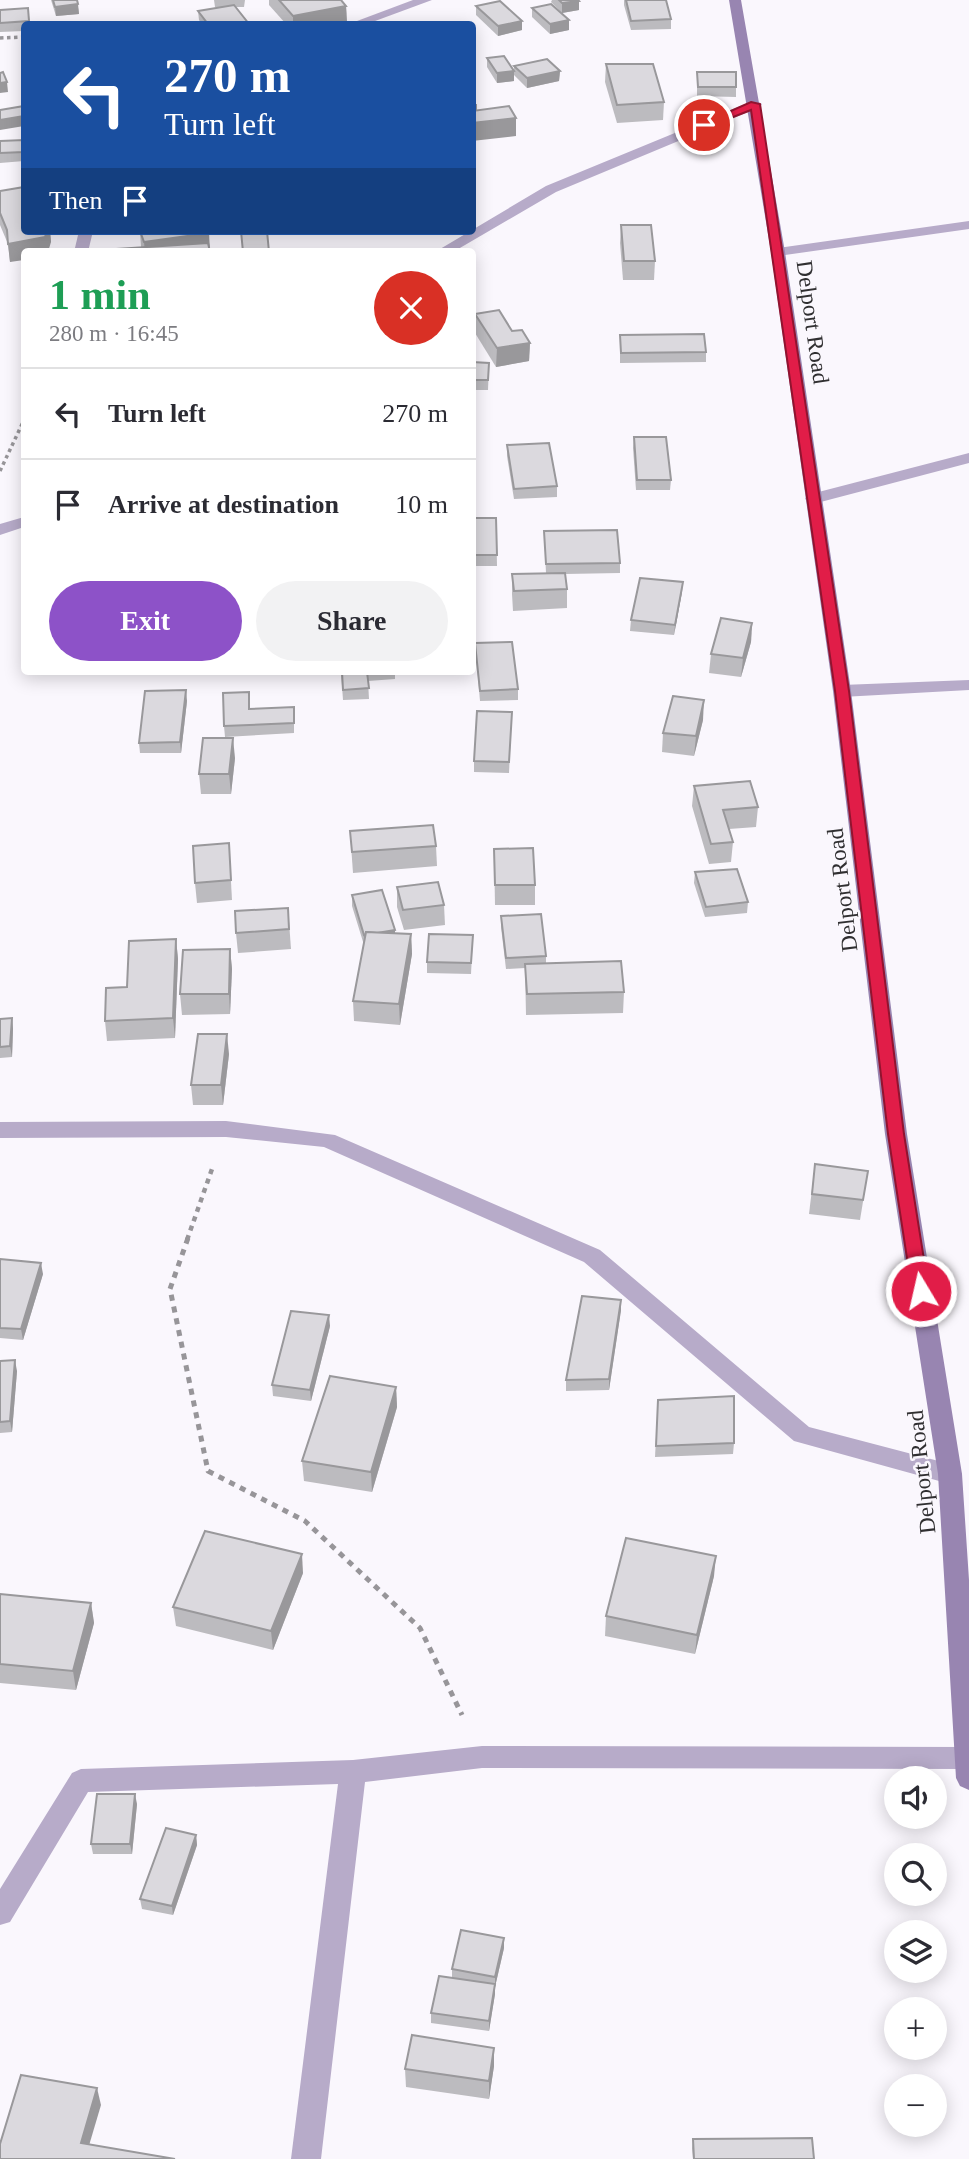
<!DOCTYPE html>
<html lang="en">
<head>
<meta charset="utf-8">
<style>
  body { margin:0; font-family:Georgia,serif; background:#f2f2f3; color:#2b2b33; height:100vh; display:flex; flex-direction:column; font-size:26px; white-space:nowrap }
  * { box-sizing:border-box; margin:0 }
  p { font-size:23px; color:#7c7c81 }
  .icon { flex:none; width:38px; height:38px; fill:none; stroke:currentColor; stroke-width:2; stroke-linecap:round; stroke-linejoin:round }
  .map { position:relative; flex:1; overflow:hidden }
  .side { position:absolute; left:21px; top:248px; width:455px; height:427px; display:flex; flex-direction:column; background:#fff; border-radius:7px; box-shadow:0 4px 18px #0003 }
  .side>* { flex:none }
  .banner { position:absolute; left:21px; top:21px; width:455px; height:214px; border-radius:7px; box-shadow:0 4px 18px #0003; background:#1a4fa0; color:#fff; overflow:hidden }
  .buttons { position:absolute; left:884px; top:1766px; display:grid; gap:14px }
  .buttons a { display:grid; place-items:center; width:63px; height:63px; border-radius:50%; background:#fff; box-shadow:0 4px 18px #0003; font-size:35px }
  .pin { position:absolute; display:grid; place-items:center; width:60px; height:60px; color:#fff; margin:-30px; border:4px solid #fff; border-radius:50%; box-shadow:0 2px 7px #0007 }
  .me { position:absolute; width:77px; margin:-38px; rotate:351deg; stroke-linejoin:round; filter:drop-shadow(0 0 5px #0008) }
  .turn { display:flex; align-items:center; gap:24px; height:147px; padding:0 28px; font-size:32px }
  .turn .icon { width:91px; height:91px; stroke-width:2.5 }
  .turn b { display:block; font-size:49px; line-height:60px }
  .then { display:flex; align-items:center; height:66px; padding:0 28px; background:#0003; gap:14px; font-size:26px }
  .round { display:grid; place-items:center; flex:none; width:74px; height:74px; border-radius:37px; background:#f2f2f3 }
  .head { display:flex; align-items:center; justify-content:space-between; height:119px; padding:0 28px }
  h1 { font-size:42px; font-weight:800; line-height:52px; color:#1e9e55 }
  .cta { display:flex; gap:14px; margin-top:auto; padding:14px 28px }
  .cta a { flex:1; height:80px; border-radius:42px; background:#8d52c8; color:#fff; font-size:28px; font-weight:800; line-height:80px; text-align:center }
  .cta a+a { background:#f2f2f3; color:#2b2b33 }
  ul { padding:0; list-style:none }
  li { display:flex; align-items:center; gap:21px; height:91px; padding:0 28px; border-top:2px solid #e1e1e2 }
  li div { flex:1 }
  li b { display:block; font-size:26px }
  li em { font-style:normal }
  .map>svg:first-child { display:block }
</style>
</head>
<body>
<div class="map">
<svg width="969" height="2159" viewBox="0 0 969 2159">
  <rect width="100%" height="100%" fill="#faf7fd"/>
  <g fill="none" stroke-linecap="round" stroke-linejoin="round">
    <!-- path-far2 -->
    <g stroke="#979599" stroke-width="3.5" stroke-dasharray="3.5 3.5" stroke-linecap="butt">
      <polyline points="0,38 24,37"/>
      <polyline points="0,471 24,420"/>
    </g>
    <!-- path-far1 -->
    <polyline stroke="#979599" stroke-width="4.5" stroke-dasharray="5 5" stroke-linecap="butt" points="187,1240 212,1169"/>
    <!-- path -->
    <polyline stroke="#979599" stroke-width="5" stroke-dasharray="6 6" stroke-linecap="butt" points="188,1238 170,1289 208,1471 305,1521 420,1628 462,1715"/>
    <!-- lane -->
    <g fill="#b7abc9" fill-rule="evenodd">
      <polygon points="413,0 432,0 367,24 349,24"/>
      <polygon points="969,221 969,229 778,256 771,252 778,248"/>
      <polygon points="79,231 93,231 88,252 74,252"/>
      <polygon points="969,453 969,463 813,504 805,499 807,495"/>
      <polygon points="969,680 969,690 842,697 833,691 842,685"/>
      <polygon points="226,1121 335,1135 600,1250 809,1427 950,1464 958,1467 962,1474 958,1481 950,1484 794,1441 584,1262 324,1147 226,1137 0,1138 0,1122"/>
    </g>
    <!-- street -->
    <g fill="#b7abc9" fill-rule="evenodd">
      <polygon points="755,100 762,104 760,107 556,192 453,252 435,252 546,186"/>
      <polygon points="24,517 24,527 0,535 0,524"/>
      <polygon points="482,1746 969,1747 969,1769 482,1768 365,1782 321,2159 291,2159 338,1784 88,1792 10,1922 0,1925 0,1889 72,1773 81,1769 353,1760"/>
    </g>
    <!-- secondary -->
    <polygon fill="#9885b1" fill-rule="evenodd" points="729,0 741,0 785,252 851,691 907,1134 962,1474 969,1580 969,1790 960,1786 956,1778 938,1474 885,1134 833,691 771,252"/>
  </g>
  <!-- wall -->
  <g fill="#bcbbbf">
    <polygon points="51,0 77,0 79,14 56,16"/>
    <polygon points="214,0 245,0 244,7 236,7 249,24 202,24 199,20 198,11 221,7 215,7"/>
    <polygon points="269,0 341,0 346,6 347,23 339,24 286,24 269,5"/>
    <polygon points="552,0 578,0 579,10 562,13 551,2"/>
    <polygon points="624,0 666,0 671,19 671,29 631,30 624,5"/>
    <polygon points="476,6 522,21 522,30 498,36 476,15"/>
    <polygon points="28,8 30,24 24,24 24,31 0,32 0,10"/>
    <polygon points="532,8 569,30 550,34 532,17"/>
    <polygon points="487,58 514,71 514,66 560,71 559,81 527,88 514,75 514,81 497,83 487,67"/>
    <polygon points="606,64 664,102 663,120 617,123 605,82"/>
    <polygon points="697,72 736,87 736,97 697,96"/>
    <polygon points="24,140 24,161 0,163 0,141"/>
    <polygon points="0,191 24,231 50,231 51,242 10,262 8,244 0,225"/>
    <polygon points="621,225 655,261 654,280 623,280 620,243"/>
    <polygon points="140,231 210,252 141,247"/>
    <polygon points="475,314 512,331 530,343 529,361 496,367 475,333"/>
    <polygon points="620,335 706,352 706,362 620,363"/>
    <polygon points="472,362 489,363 488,390 472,390"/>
    <polygon points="634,437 671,480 670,490 636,490 633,448"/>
    <polygon points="507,445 557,486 557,497 514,499 507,456"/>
    <polygon points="472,518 496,518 497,566 472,566"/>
    <polygon points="544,531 620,563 620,573 565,574 567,589 567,608 513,611 512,594 512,574 546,573"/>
    <polygon points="682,592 674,635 630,631 631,620"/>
    <polygon points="752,623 751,642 741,677 709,673 711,654"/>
    <polygon points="475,643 518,689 518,700 480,701"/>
    <polygon points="341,672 395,672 395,679 368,681 369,699 343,700"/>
    <polygon points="187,701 181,753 140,753 139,743"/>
    <polygon points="294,707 294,733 225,737 224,726"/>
    <polygon points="512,712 509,773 474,772 474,761"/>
    <polygon points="703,720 694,756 662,752 663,733"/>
    <polygon points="235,758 231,794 201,794 199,774"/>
    <polygon points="694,786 758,807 756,827 729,829 733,842 731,862 709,864 692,806"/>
    <polygon points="350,831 436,846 437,866 353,873"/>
    <polygon points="494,849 535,885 535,905 495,905"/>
    <polygon points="230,864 232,900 197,903 195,883"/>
    <polygon points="695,872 748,902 747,913 705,917 694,883"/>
    <polygon points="397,887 444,905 445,925 404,930 397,907"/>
    <polygon points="352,895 395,933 411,934 412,954 400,1025 354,1021 353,1001 364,945 352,906"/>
    <polygon points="288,908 291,949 238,953 236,933"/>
    <polygon points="501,916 546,956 546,963 624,992 623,1013 526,1015 525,968 506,969 501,927"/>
    <polygon points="473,935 471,974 427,973 427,962"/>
    <polygon points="176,939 178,959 175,1038 107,1041 105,1021 127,987"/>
    <polygon points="230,949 232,969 230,1014 182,1015 180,994"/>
    <polygon points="12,1018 13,1029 12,1057 0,1058 0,1019"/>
    <polygon points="229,1054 223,1105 193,1105 191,1085"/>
    <polygon points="815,1164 868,1171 860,1220 809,1214"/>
    <polygon points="0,1259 43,1274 23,1340 0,1338"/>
    <polygon points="621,1300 621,1310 609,1390 566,1391 566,1380"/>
    <polygon points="330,1326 311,1401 273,1396 272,1385"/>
    <polygon points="0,1361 17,1371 12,1432 0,1433"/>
    <polygon points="396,1387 397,1407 372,1492 304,1481 302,1461"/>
    <polygon points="658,1400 734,1443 733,1454 655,1457"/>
    <polygon points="303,1573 273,1650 176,1626 173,1607"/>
    <polygon points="714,1576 695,1654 605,1636 606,1616"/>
    <polygon points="0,1594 91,1603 94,1623 76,1690 0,1683"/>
    <polygon points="137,1804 132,1854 93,1854 91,1844"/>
    <polygon points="196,1835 197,1845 173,1915 142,1909 140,1899"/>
    <polygon points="504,1948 495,1987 495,1994 489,2031 431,2023 431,2013 452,1978 452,1969"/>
    <polygon points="494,2048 494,2066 489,2099 406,2087 405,2069"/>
    <polygon points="693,2139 814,2159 693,2159 692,2148"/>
  </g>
  <!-- shaded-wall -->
  <g fill="#99989b">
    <polygon points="579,1 579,10 562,13 562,3"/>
    <polygon points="78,4 79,14 56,16 55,7"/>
    <polygon points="346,6 347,23 339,24 293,24 293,16"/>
    <polygon points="569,20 569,30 550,34 550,24"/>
    <polygon points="522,21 522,30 498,36 498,26"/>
    <polygon points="514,71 514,81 497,83 497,73"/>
    <polygon points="560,71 559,81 527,88 527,78"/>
    <polygon points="7,82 8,92 0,93 0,83"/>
    <rect x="472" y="104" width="5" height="18"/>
    <polygon points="24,116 24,126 0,130 0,120"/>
    <polygon points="516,118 516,136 472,141 472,123"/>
    <polygon points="47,231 50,231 51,242 48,252 24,252 24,260 10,262 8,244"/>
    <polygon points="209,233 210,251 145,252 144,242"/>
    <polygon points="530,343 529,361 496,367 497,348"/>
    <polygon points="683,582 682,592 674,635 675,625"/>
    <polygon points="752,623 751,642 741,677 743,658"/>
    <polygon points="186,690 187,701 181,753 180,742"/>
    <polygon points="704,700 703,720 694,756 696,736"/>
    <polygon points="233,738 235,758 231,794 229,774"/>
    <polygon points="395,930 395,941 364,945 364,935"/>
    <polygon points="411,934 412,954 400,1025 399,1004"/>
    <polygon points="176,939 178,959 175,1038 173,1018"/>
    <polygon points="230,949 232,969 230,1014 229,994"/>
    <polygon points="12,1018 13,1029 12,1057 10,1046"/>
    <polygon points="227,1034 229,1054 223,1105 221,1085"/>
    <polygon points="41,1263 43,1274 23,1340 21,1329"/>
    <polygon points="621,1300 621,1310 609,1390 609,1379"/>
    <polygon points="329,1315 330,1326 311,1401 310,1390"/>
    <polygon points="15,1360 17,1371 12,1432 10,1421"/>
    <polygon points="396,1387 397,1407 372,1492 371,1472"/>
    <polygon points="302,1554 303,1573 273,1650 271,1631"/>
    <polygon points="716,1556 714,1576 695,1654 697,1635"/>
    <polygon points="91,1603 94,1623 76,1690 73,1671"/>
    <polygon points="135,1794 137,1804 132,1854 130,1844"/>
    <polygon points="196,1835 197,1845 173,1915 172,1906"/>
    <polygon points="504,1938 504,1948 495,1987 495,1977"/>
    <polygon points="495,1984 495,1994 489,2031 489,2021"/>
    <polygon points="494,2048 494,2066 489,2099 489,2081"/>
    <polygon points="97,2088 101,2105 85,2159 81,2143"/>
  </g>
  <!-- building -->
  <g fill="#dbd9de" stroke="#99989b" stroke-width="2">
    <polygon points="53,0 77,0 78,4 55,7"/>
    <polygon points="279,0 341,0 346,6 293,16"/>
    <polygon points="559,0 578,0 579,1 562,3"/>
    <polygon points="626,0 666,0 671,19 631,21"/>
    <polygon points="500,1 522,21 498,26 476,6"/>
    <polygon points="551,4 569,20 550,24 532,8"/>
    <polygon points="234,5 249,24 208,24 198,11"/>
    <polygon points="28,8 29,21 0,23 0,10"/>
    <polygon points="504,56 514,71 497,73 487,58"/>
    <polygon points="547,59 560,71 527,78 514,66"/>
    <polygon points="606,64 653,64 664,102 617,105"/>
    <polygon points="3,72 7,82 0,83 0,73"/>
    <polygon points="697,72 736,72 736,87 698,87"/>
    <polygon points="24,106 24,116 0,120 0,110"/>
    <polygon points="509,106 516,118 472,123 472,111"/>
    <polygon points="24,140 24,152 0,153 0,141"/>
    <polygon points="24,187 24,231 47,231 45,237 8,244 7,230 0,213 0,191"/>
    <polygon points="621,225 651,225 655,261 624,261"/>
    <polygon points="140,231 208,231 209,233 144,242"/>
    <polygon points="241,231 267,231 269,252 243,252"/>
    <polygon points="208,243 210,252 117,252 117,249"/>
    <polygon points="499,310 512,331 522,330 530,343 497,348 475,314"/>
    <polygon points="704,334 706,352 621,353 620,335"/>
    <polygon points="472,362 489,363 488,380 472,380"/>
    <polygon points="634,437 666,437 671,480 637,480"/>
    <polygon points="549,443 557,486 514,489 507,445"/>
    <polygon points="472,518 496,518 497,555 472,555"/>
    <polygon points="617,530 620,563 546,564 544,531"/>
    <polygon points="565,573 567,589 514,591 512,574"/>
    <polygon points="640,578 683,582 675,625 631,620"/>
    <polygon points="721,618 752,623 743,658 711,654"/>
    <polygon points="512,642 518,689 480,691 475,643"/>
    <polygon points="342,672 367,672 369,688 343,690"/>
    <polygon points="186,690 180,742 139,743 145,691"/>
    <polygon points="249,692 249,709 294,707 294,723 224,726 223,693"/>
    <polygon points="673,696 704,700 696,736 663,733"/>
    <polygon points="477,711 512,712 509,762 474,761"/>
    <polygon points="203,738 233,738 229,774 199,774"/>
    <polygon points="750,781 758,807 723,810 733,842 711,844 694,786"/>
    <polygon points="433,825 436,846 352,852 350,831"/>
    <polygon points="229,843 231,880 195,883 193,846"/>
    <polygon points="533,848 535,885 495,885 494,849"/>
    <polygon points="737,869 748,902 706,907 695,872"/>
    <polygon points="438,882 444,905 403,910 397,887"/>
    <polygon points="382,890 395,930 377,933 366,932 366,934 364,935 352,895"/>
    <polygon points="288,908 289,929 236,933 235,911"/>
    <polygon points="541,914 546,956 506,958 501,916"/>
    <polygon points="366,932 411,934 399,1004 353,1001"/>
    <polygon points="429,934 473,935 471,963 427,962"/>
    <polygon points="176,939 173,1018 105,1021 106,988 127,987 129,941"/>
    <polygon points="230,949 229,994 180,994 183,950"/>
    <polygon points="621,961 624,992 527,994 525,964"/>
    <polygon points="12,1018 10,1046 0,1047 0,1019"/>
    <polygon points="198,1034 227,1034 221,1085 191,1085"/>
    <polygon points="815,1164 868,1171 863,1200 812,1194"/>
    <polygon points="0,1259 41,1263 21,1329 0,1328"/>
    <polygon points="582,1296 621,1300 609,1379 566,1380"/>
    <polygon points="291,1311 329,1315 310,1390 272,1385"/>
    <polygon points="15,1360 10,1421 0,1422 0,1361"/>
    <polygon points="330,1376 396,1387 371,1472 302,1461"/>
    <polygon points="734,1396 734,1443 656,1446 658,1400"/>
    <polygon points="205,1531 302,1554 271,1631 173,1607"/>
    <polygon points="626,1538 716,1556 697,1635 606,1616"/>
    <polygon points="0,1594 91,1603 73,1671 0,1664"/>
    <polygon points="97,1794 135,1794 130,1844 91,1844"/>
    <polygon points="166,1828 196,1835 172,1906 140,1899"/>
    <polygon points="461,1930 504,1938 495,1977 452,1969"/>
    <polygon points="439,1976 495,1984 489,2021 431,2013"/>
    <polygon points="412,2035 494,2048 489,2081 405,2069"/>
    <polygon points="21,2075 97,2088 81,2143 175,2159 0,2159 0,2144"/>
    <polygon points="812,2138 814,2159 694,2159 693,2139"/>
  </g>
  <!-- route -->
  <polygon fill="#e11d48" stroke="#92132f" stroke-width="2" points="751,102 760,104 849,691 904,1134 929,1291 927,1295 915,1295 912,1291 888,1134 835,691 751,110 708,127 699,125"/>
  <g text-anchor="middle" stroke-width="5" stroke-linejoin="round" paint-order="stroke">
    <!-- street labels -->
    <g font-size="23" fill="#302f31" stroke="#faf7fd">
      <text transform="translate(813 322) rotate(82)" y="8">Delport Road</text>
      <text transform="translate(842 890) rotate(-97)" y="8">Delport Road</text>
      <text transform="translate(921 1472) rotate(-96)" y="8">Delport Road</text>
    </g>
  </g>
</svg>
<div class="buttons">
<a><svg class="icon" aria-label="sound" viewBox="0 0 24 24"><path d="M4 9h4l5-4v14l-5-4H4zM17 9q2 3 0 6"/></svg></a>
<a><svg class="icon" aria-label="search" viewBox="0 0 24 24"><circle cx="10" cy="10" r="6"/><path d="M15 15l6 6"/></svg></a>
<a><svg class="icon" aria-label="layers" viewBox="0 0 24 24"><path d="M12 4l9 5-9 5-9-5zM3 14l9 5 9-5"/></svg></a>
<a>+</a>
<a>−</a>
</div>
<div class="pin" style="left:704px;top:125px;background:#d93025"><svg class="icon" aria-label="arrive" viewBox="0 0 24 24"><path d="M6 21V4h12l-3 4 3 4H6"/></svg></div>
<svg class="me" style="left:921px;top:1291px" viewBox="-20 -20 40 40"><circle r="17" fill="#e11d48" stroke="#fff" stroke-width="3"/><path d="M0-11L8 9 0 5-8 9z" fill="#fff"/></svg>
<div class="banner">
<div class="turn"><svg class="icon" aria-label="left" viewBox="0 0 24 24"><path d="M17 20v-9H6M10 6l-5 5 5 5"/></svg><div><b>270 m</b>Turn left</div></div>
<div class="then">Then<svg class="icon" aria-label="arrive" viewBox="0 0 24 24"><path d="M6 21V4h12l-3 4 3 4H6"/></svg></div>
</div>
<section class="side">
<div class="head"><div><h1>1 min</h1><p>280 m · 16:45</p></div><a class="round" style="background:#d93025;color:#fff"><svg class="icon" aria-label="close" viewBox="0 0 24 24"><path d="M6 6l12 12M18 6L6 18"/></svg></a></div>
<ul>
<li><svg class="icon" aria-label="left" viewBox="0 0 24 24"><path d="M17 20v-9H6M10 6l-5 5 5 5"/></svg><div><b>Turn left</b></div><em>270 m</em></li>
<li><svg class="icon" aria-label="arrive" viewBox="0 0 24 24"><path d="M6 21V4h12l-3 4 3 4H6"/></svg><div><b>Arrive at destination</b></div><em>10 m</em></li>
</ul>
<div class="cta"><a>Exit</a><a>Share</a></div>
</section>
</div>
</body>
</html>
